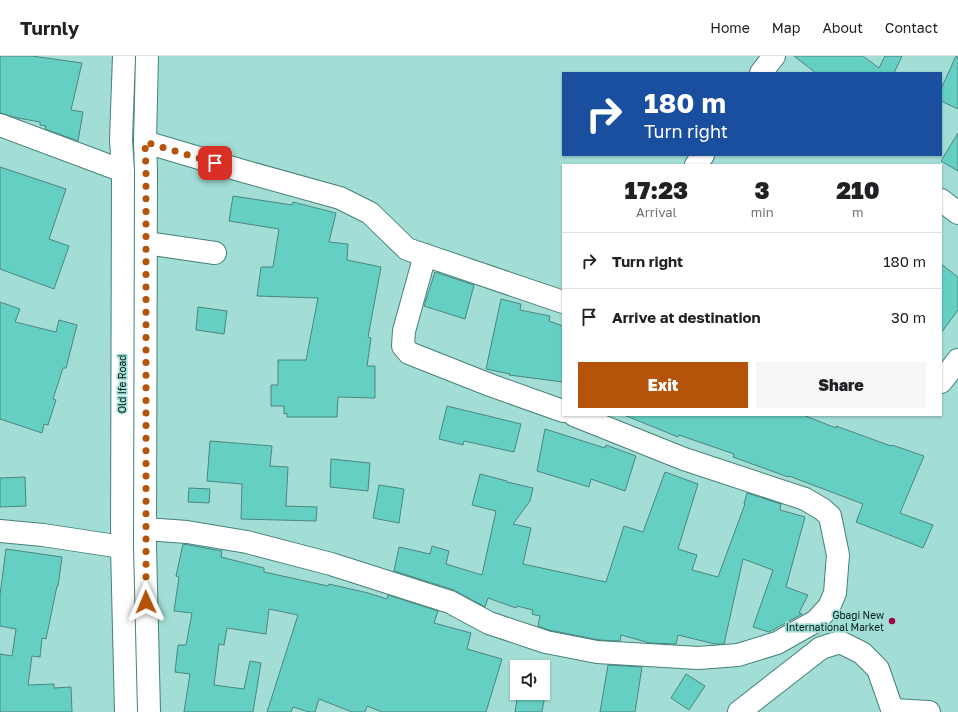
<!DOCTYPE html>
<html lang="en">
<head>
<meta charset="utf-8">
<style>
  body { margin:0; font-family:"Golos Text",sans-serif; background:#f6f6f6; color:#202124; height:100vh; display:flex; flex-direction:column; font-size:15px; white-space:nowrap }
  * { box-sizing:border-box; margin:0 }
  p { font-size:13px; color:#757577 }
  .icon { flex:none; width:22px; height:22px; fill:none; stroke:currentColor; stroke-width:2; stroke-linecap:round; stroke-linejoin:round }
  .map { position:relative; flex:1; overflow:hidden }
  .side { position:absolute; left:562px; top:108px; width:380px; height:252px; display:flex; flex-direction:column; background:#fff; border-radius:0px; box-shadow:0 1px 3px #0004 }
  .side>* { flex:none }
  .top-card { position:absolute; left:562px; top:16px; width:380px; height:84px; border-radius:0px; box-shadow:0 1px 3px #0004; background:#1a4fa0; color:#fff; overflow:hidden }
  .controls { position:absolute; left:510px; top:604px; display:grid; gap:8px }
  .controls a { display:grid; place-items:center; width:40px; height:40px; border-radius:0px; background:#fff; box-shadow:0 1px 3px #0004; font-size:20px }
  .pin { position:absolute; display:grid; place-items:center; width:34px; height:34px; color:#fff; margin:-17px; border-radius:8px; box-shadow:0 2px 6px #0006 }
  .me { position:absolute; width:44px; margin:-22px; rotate:359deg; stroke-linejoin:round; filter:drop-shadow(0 0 3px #0008) }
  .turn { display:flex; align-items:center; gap:14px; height:84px; padding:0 16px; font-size:18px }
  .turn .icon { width:52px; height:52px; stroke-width:2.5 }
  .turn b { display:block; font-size:28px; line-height:34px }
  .eta { display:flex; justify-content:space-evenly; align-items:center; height:68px; text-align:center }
  .eta b { font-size:24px; font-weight:800; line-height:28px }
  .cta { display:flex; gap:8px; margin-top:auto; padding:8px 16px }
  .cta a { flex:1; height:46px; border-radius:0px; background:#b45309; color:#fff; font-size:16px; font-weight:800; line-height:46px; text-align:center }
  .cta a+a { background:#f6f6f6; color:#202124 }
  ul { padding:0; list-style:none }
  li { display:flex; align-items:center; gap:12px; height:56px; padding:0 16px; border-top:1px solid #e0e0e0 }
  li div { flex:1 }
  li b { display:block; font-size:15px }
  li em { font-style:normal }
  header { display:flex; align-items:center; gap:24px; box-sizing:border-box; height:56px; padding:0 20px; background:#fff; border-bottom:1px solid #e0e0e0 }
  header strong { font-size:19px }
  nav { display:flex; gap:22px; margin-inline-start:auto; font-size:14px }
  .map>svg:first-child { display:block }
</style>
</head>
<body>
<header>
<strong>Turnly</strong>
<nav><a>Home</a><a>Map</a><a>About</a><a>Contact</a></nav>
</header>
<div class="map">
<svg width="958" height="656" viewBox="0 0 958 656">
  <rect width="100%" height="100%" fill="#a2ded6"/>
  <!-- building -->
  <g fill="#65cfc3" stroke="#4b867f">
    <polygon points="0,0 32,0 82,7 71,54 83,56 78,85 45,73 46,70 40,69 40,66 18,62 0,57"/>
    <polygon points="794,0 863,0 879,12 885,0 902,0 894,17 816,17"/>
    <polygon points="956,0 958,0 958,53 941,45 941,33"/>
    <polygon points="958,77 958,115 941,105"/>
    <polygon points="0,111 66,133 49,183 69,190 54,233 0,213"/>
    <polygon points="233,140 292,149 293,146 336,157 329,186 348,188 347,204 381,211 368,281 371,282 367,310 375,310 375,342 338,341 337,361 287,361 287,357 284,358 284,350 271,350 271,329 278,329 278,304 306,304 318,242 257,240 261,211 273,211 279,173 229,165"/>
    <polygon points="941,208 958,221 958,254 941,277"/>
    <polygon points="435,216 474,229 465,263 424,250"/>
    <polygon points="501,243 521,248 520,254 550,260 549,265 563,270 563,326 509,319 510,318 486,313"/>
    <polygon points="0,246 20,253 15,266 56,276 59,264 77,269 66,312 63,312 53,343 56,344 48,369 44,368 42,377 0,363"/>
    <polygon points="198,251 227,255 224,278 196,274"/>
    <polygon points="447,350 521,368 514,396 464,385 463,389 439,383"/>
    <polygon points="624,359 803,359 836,372 836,370 891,390 892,389 924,400 900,457 933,469 923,492 856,466 863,448 789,420 788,421 733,401 734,398 679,379 678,381"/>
    <polygon points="545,373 605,392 606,389 636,400 625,435 591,423 589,431 537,415"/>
    <polygon points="210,385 272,390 270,410 288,411 286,450 317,451 316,465 241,463 242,428 207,425"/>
    <polygon points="331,403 370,407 368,435 330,431"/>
    <polygon points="665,416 698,428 678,493 697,499 692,514 718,521 745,448 744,448 747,437 781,448 780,454 805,461 786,531 808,539 799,557 802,558 769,576 753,571 773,514 743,503 724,588 715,588 678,579 676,588 650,587 621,579 620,585 599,584 549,574 538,570 540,560 532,558 533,554 517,550 516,552 488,542 485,551 454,534 394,515 399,491 430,498 432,490 449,495 446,508 482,519 496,455 472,449 480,418 507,425 507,426 533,432 530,445 513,468 531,472 523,508 606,526 624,470 643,476"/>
    <polygon points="25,421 26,450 0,451 0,422"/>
    <polygon points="379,429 404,433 399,467 373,462"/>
    <polygon points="189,432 210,433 209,447 188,446"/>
    <polygon points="183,488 222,495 221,501 264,512 264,516 328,530 329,528 368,537 387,543 388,539 438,555 434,567 471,577 467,593 502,603 486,656 382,656 367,650 365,656 352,656 319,643 315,656 309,656 293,651 291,656 267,656 298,559 269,553 266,578 227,572 224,589 219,588 214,629 244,633 250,605 261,607 253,656 184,656 190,618 175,616 178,589 186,589 192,557 174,555 179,521 176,520"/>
    <polygon points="6,493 62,501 58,530 57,530 46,583 42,582 40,601 32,600 28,629 54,628 54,632 71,631 72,656 0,656 0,598 12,600 16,573 0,570 0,539"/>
    <polygon points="608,609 642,611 635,656 600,656"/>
    <polygon points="543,614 549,615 542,656 515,656 518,637 543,637"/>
    <polygon points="686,618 705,630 689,654 671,642"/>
  </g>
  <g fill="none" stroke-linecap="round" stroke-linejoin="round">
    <defs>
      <g id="minor">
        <polyline points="761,17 774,0"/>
        <polyline points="0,69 123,115"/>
        <polyline points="145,86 243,115 340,142 370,157 407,193 563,246"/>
        <polyline points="696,109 703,99"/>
        <polyline points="941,144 958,157"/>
        <polyline points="146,187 215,197"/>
        <polyline points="425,199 404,275 403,290 409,297 490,329 563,355"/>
        <polyline points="941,326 958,304"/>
        <polyline points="145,473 187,476 247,486 331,508 450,546 489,567 546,586 597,596 698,602 738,599 777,587 816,565 829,551 835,537 838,499 830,460 822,453 805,443 684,403 574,359"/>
        <polyline points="0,475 43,479 122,491"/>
        <polyline points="893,654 929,656"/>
        <polyline points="739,656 821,592 840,586 862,597 878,613 893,656"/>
      </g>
      <g id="major">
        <polyline points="124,0 121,84 123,115 122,491 126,656"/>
        <polyline points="147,0 145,86 146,114 145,490 149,656"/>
      </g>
    </defs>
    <!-- minor casing -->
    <use href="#minor" stroke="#46807a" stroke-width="24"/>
    <!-- major casing -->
    <use href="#major" stroke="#46807a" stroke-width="24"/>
    <!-- minor -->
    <use href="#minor" stroke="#fff" stroke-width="22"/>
    <!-- major -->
    <use href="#major" stroke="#fff" stroke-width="22"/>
  </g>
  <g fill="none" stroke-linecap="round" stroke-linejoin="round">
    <!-- route -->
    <polyline stroke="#b45309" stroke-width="7" stroke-dasharray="0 12.6" points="146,546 146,114 145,86 215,107"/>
  </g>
  <!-- markers -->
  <circle fill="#a10748" stroke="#a2ded6" stroke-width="1.5" cx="892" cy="565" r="4"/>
  <g text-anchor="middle" stroke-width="3.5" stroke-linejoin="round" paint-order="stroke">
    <!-- street labels -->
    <g font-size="10" fill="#011815" stroke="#a2ded6">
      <text transform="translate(122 328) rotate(-90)" y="4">Old Ife Road</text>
    </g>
    <!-- poi labels -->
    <g font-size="10" fill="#011815" stroke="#a2ded6" text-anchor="end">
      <text x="884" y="563">Gbagi New<tspan x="884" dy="12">International Market</tspan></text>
    </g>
  </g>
</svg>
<div class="controls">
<a><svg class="icon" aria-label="sound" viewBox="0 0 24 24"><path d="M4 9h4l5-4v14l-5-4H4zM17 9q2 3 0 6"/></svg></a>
</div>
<div class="pin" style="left:215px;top:107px;background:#d93025"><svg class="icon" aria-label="arrive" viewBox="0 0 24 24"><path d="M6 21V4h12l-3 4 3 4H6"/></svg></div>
<svg class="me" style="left:146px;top:546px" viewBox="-20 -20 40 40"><path d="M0-17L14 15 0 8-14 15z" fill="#b45309" stroke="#fff" stroke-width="4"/></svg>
<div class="top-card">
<div class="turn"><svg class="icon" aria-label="right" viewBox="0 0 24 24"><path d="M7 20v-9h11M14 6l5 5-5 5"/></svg><div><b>180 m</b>Turn right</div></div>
</div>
<section class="side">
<div class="eta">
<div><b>17:23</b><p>Arrival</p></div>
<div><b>3</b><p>min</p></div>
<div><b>210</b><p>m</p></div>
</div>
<ul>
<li><svg class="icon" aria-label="right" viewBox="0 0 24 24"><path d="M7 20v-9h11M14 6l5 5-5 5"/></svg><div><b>Turn right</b></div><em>180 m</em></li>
<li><svg class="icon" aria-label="arrive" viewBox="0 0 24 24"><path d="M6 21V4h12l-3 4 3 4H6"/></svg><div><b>Arrive at destination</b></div><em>30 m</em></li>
</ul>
<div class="cta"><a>Exit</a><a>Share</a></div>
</section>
</div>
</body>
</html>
